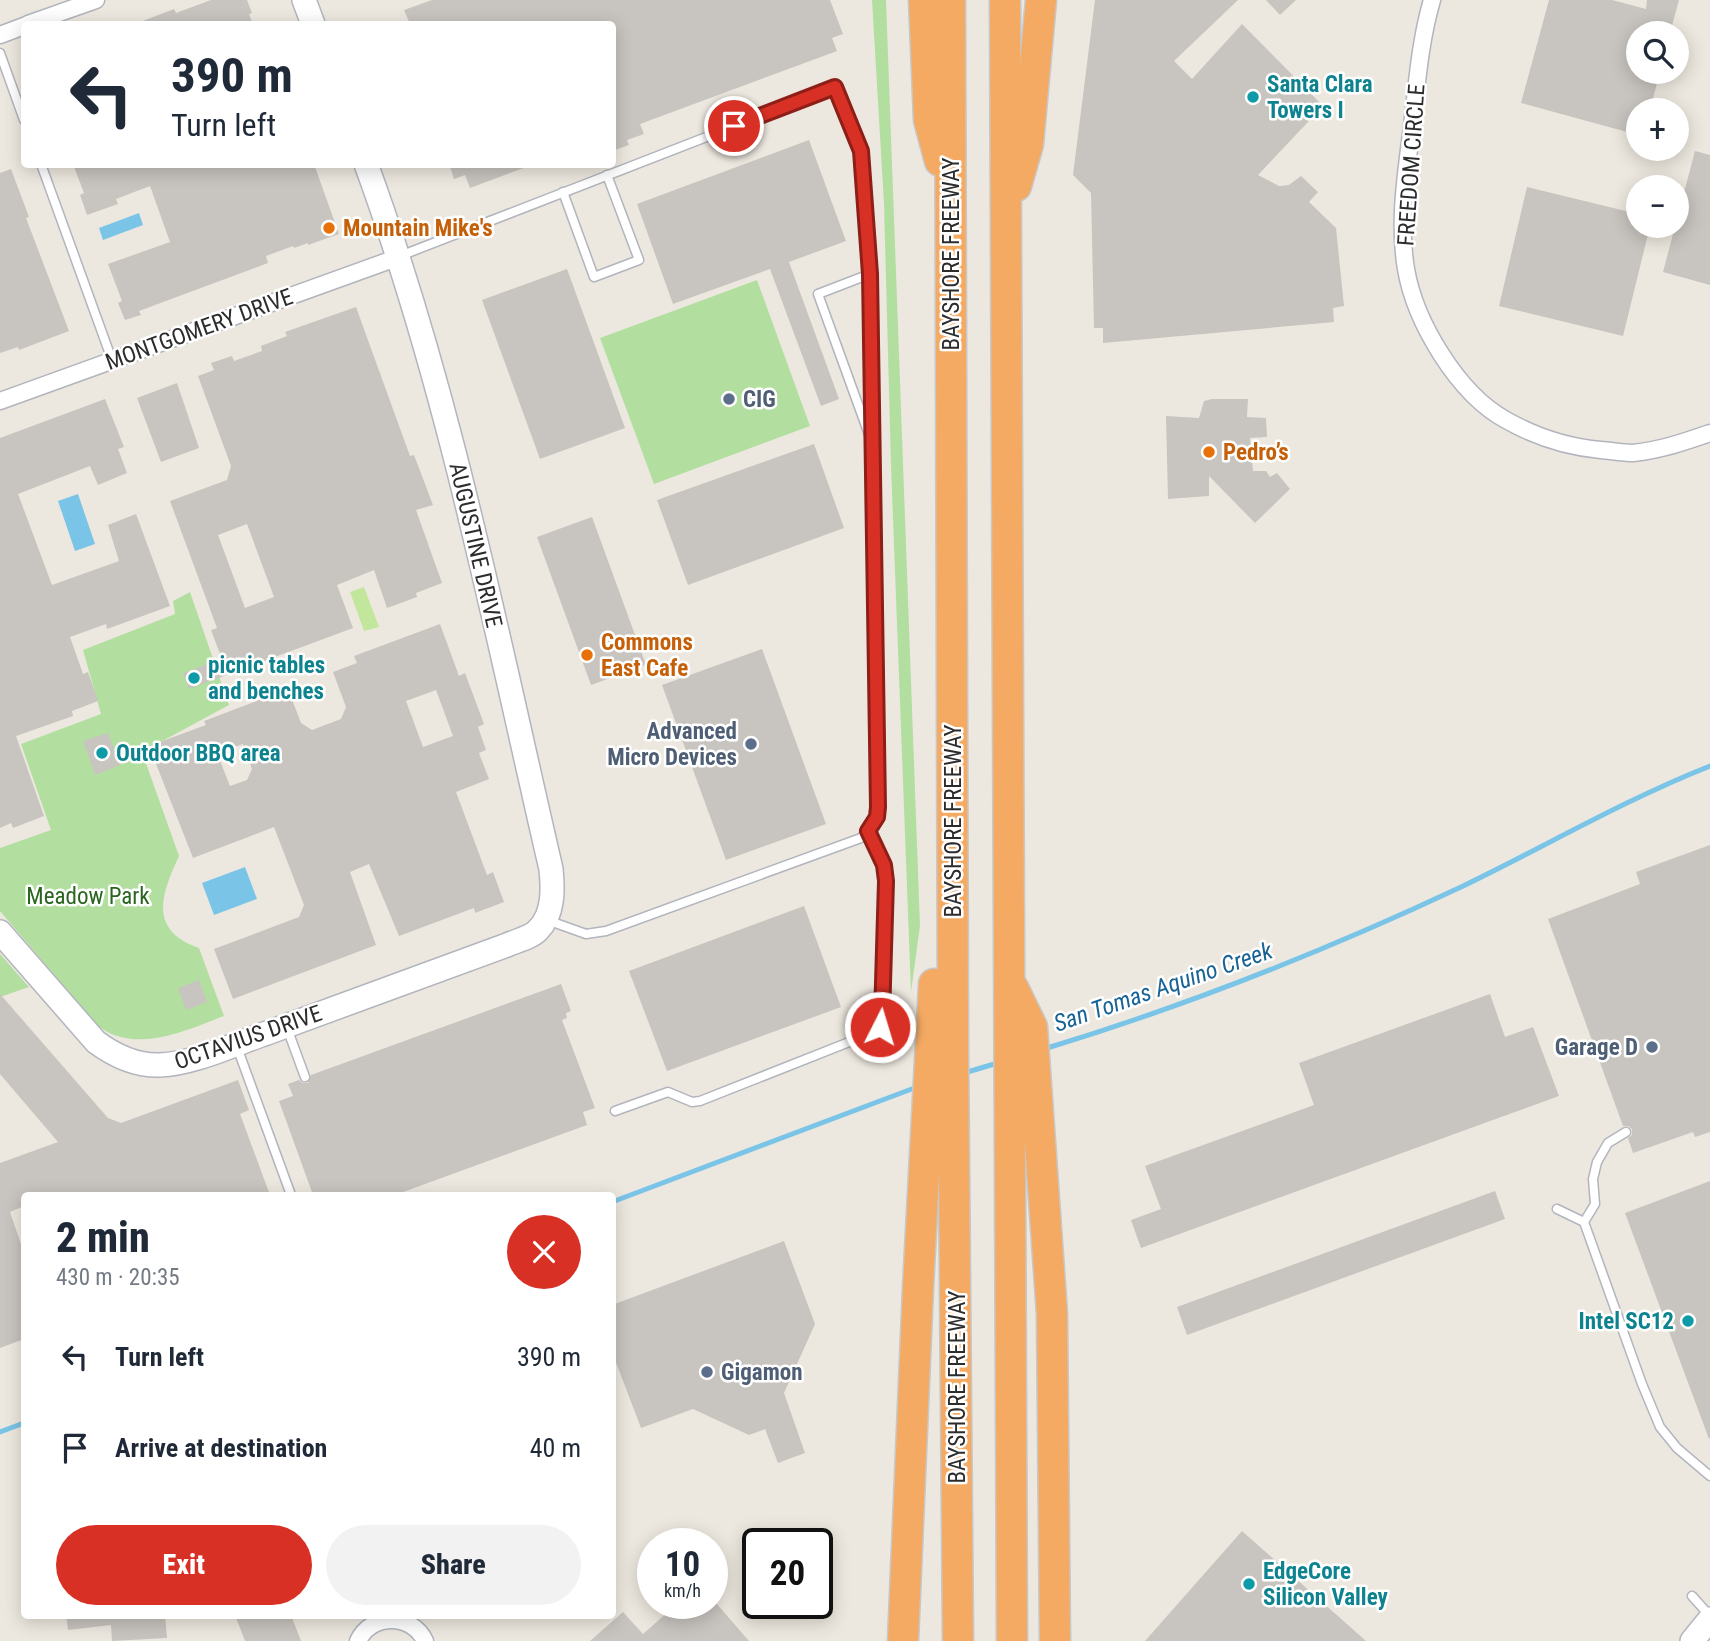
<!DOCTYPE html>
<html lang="en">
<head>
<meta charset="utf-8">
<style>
  body { margin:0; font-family:"Roboto Condensed",sans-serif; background:#f2f2f3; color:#1f2937; height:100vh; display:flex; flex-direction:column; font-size:26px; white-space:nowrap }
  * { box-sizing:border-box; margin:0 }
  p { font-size:23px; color:#747a83 }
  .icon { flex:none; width:38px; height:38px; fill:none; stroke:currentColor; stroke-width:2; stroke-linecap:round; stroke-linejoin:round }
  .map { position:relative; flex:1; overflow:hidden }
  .drawer { position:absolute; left:21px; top:1192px; width:595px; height:427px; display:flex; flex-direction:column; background:#fff; border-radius:7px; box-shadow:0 4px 18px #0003 }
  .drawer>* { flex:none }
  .hud { position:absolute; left:21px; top:21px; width:595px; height:147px; border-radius:7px; box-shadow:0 4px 18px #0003; background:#fff; color:#1f2937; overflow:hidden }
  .fabs { position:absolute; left:1626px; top:21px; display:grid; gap:14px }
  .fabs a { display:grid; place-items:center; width:63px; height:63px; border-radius:50%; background:#fff; box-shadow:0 4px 18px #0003; font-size:35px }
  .speed { position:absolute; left:637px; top:1528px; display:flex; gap:14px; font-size:35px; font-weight:700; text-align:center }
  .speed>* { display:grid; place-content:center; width:91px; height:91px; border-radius:50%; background:#fff; box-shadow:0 4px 18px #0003; line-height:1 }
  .speed small { font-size:18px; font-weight:400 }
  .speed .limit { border:4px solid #111; border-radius:10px; background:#fff; color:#111 }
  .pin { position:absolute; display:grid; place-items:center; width:60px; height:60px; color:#fff; margin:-30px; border:4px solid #fff; border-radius:50%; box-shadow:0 2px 7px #0007 }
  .me { position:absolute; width:77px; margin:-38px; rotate:5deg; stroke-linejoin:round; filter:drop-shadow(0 0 5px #0008) }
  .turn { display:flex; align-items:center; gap:24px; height:147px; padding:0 35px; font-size:32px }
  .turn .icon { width:91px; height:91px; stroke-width:2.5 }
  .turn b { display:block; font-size:49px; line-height:60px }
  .round { display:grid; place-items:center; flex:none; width:74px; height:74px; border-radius:37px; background:#f2f2f3 }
  .overview { display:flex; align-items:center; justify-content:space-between; height:119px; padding:0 35px }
  h1 { font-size:42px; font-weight:800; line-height:52px }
  .action { display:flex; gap:14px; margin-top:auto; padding:14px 35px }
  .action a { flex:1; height:80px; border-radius:42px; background:#d93025; color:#fff; font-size:28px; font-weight:800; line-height:80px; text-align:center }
  .action a+a { background:#f2f2f3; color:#1f2937 }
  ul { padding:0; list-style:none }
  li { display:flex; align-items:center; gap:21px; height:91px; padding:0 35px }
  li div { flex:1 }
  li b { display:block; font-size:26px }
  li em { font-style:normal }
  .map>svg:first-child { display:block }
</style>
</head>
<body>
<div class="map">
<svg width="1710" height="1641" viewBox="0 0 1710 1641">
  <rect width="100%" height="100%" fill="#ede8df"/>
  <!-- green -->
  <g fill="#b2dfa0">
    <polygon points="872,0 886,0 920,926 911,992 891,466 884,204"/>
    <polygon points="757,280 810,426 654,484 600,338"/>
    <path d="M190,592L229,705L142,752L179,856C162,893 147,930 199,948L224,1016C185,1031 134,1055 97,1025L0,911V848L51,830L21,744L101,714L83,650L175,614L173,601Z"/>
    <polygon points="0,954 29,987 0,997"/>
  </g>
  <!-- pitch -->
  <polygon fill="#c2e69c" points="364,587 379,627 364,631 350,592"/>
  <!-- water -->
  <g fill="#7ac4e7">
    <polygon points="139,213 143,225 103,240 99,228"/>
    <polygon points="78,494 95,544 75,551 58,501"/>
    <polygon points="245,867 257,899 214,915 202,883"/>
  </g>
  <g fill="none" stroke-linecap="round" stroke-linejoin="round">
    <!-- stream -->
    <g stroke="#7ac4e7" stroke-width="5">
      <path d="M1044,1049C1186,1006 1327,950 1461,887C1544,847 1624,800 1710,766"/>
      <polyline points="964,1073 1001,1062"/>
      <polyline points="612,1202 917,1087"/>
      <polyline points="0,1432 24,1423"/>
    </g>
  </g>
  <!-- building -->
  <g fill="#c8c4bf" fill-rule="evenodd">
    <polygon points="211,0 247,0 252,13 249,14 253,24 135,24 174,9 176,13"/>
    <polygon points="432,0 830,0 843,34 832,38 837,51 640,124 644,134 627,140 629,145 612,151 612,24 410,24 404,10"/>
    <polygon points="1095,0 1238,0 1174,61 1192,79 1242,24 1323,106 1258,175 1279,186 1289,185 1301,176 1318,192 1309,202 1336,228 1344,306 1333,308 1334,322 1103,343 1103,328 1094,328 1091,193 1073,175"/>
    <polygon points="1266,0 1296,0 1280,15"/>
    <polygon points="1549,0 1612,0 1646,9 1647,0 1679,0 1670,33 1638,33 1638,72 1660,72 1650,110 1638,110 1638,135 1521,103"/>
    <polygon points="809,140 846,241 789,262 839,399 821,406 770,269 673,304 637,204"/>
    <polygon points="1695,151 1710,155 1710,285 1663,272"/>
    <polygon points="73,164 314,164 339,234 308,245 308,243 294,248 293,246 266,256 268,263 139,311 141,315 125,320 118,303 122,301 108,264 170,242 150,186 116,199 118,204 87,215 80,195 84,193"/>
    <polygon points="449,164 528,164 529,166 470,188 465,175 454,179"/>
    <polygon points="11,169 29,217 26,218 69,331 19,350 18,347 0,353 0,173"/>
    <polygon points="1527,187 1638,214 1638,226 1650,226 1623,336 1499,306"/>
    <polygon points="567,269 625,428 540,459 482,300"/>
    <path d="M356,307L410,456L414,455L433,505L416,510L442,583L416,593L417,597L387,608L374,570L337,585L353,628L189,689L183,673L222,659L211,630L217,628L170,501L227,480L231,466L198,376L214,370L211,363L232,356L234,361L262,351L261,346L287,336L285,332ZM247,524L274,597L245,608L218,535Z"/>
    <polygon points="177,383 199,448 161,462 137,398"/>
    <polygon points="105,399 124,447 118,449 127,473 98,485 90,466 18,494 52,585 119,561 108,525 136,514 170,606 107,629 106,624 70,637 83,674 88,672 98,701 72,711 73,716 16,736 44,816 13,828 11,823 0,828 0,438"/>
    <polygon points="1212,399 1248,399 1247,417 1266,418 1267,437 1250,438 1253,471 1266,471 1270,477 1277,473 1290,489 1255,523 1209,476 1209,496 1168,499 1166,416 1199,418 1204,401"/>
    <polygon points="814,444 844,528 688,585 657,500"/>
    <polygon points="592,517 646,665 591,685 537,537"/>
    <path d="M440,624L459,676L465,673L484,724L478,727L486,750L479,753L489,779L456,792L487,875L493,872L504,902L475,913L474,908L399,936L369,864L350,872L376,945L233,999L214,949L299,917L304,905L274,827L193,858L149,746L206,725L204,721L288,689L301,723L312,730L341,719L346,707L333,672L357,663L354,656ZM436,690L453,736L423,747L406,701ZM243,744L252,769L247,780L230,786L217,753Z"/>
    <polygon points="762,649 826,824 726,860 662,685"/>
    <polygon points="108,733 120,765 95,775 83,741"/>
    <polygon points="1710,845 1710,1132 1695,1137 1693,1132 1633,1153 1628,1138 1632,1135 1632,1129 1628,1126 1623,1126 1548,919 1640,884 1636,872"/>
    <polygon points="804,906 841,1007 667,1071 629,971"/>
    <polygon points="199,980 207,1002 186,1010 178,988"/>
    <polygon points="561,984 571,1011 566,1013 567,1018 562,1020 595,1108 583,1112 587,1125 395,1195 313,1195 279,1101 293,1096 288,1084 299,1080 303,1083 308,1083 311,1075"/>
    <polygon points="0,994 108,1118 121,1123 238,1080 249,1110 240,1114 270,1195 24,1195 24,1206 10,1212 24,1253 24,1339 0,1348 0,1163 58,1142 0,1074"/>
    <polygon points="1490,994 1505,1037 1533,1027 1559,1096 1141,1248 1131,1220 1161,1209 1145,1166 1314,1105 1299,1063"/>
    <polygon points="1710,1181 1710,1438 1709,1439 1625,1213"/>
    <polygon points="1495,1191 1505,1219 1187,1335 1177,1307"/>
    <polygon points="784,1241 815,1324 784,1393 805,1453 778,1463 765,1429 749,1435 693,1409 641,1428 612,1352 612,1305"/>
    <polygon points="1242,1531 1366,1641 1145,1641"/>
    <polygon points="678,1603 716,1603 749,1641 590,1641 623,1612 643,1634"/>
    <polygon points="66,1615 165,1615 167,1638 112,1641 111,1625 68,1630"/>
    <polygon points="235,1615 291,1615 301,1641 245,1641"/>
  </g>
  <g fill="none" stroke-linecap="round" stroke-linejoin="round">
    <defs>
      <g id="lane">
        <polyline points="0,53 24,120"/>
        <polyline points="41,164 112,360"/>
        <polyline points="563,192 594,277 639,260 607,175"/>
        <polyline points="400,256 835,87 861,151 870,274 874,413 877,817 861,838 606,931 586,934 547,920"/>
        <polyline points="870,274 818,294 871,440"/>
        <polyline points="287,1028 305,1077"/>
        <polyline points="237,1047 291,1195"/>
        <polyline points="615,1111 668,1092 692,1102 700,1101 872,1033 880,1027 882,1017 886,881 884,865 868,831"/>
        <polyline points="1557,1209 1584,1222 1642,1384 1660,1427 1677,1448 1710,1476"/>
        <polyline points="1584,1222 1595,1204 1593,1179 1597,1162 1608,1143 1626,1132"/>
        <polyline points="1692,1596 1710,1616"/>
      </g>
      <g id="street">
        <path d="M1432,0C1420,41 1417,84 1412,126C1406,174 1398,221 1406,269C1415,322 1458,394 1506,420C1536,437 1567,447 1601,450C1612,451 1623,453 1633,453C1661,450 1684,442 1710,433"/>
        <polyline points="28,24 96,0"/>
        <polyline points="0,35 24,26"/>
        <polyline points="0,401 399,257"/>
        <path d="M358,1641C371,1613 412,1613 425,1641"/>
      </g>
      <g id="secondary">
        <polyline points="304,0 313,24"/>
        <path d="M0,932L96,1042C115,1056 136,1066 160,1065C193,1064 235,1044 267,1033C347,1004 427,974 507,945C516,941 532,937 538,930C554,914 553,889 551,869C496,632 450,393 366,164"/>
        <polyline points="1692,1641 1710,1619"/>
      </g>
      <g id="highway">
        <polyline points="924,0 929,120 940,161"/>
        <polyline points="950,0 953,1045 958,1641"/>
        <polyline points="1005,0 1012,1641"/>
        <polyline points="1016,186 1028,144 1041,0"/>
        <polyline points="1013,988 1032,1027 1052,1314 1055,1641"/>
        <polyline points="903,1641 918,1288 934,984"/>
      </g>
    </defs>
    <!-- lane casing -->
    <use href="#lane" stroke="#b3b5be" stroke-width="11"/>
    <!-- street casing -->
    <use href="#street" stroke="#b3b5be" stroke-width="19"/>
    <!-- secondary casing -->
    <use href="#secondary" stroke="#b3b5be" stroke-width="26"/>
    <!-- highway casing -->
    <use href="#highway" stroke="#c8c8c8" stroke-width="33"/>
    <!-- lane -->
    <use href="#lane" stroke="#fff" stroke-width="8"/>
    <!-- street -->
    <use href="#street" stroke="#fff" stroke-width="16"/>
    <!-- secondary -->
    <use href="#secondary" stroke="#fff" stroke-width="23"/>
    <!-- highway -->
    <use href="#highway" stroke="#f4aa63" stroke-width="30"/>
  </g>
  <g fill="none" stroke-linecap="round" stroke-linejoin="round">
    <defs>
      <polyline id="route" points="734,126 835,87 861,151 870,274 878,807 877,817 868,831 884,865 886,881 882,1017 880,1027"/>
    </defs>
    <!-- route casing -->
    <use href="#route" stroke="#8d1f18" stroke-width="18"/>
    <!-- route -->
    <use href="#route" stroke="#d93025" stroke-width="12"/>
  </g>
  <!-- markers -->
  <g fill="#0f9aa8" stroke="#fff" stroke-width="2.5">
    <circle cx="1253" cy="97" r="7"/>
    <circle cx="194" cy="678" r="7"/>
    <circle cx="102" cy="753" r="7"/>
    <circle cx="1688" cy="1321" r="7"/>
    <circle cx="1249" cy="1584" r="7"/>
  </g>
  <g fill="#e8710a" stroke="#fff" stroke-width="2.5">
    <circle cx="329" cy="228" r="7"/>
    <circle cx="1209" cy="452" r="7"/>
    <circle cx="587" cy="655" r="7"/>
  </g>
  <g fill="#5c6f8a" stroke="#fff" stroke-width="2.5">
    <circle cx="729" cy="399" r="7"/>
    <circle cx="751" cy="744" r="7"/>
    <circle cx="1652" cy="1047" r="7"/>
    <circle cx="707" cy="1372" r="7"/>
  </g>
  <g text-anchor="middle" stroke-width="5" stroke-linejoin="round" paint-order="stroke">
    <!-- culture labels -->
    <g font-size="23" font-weight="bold" fill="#0d838f" stroke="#fff" text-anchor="start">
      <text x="1267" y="92">Santa Clara<tspan x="1267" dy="26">Towers I</tspan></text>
      <text x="208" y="673">picnic tables<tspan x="208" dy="26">and benches</tspan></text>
      <text x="116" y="761">Outdoor BBQ area</text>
      <text x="1674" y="1329" text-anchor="end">Intel SC12</text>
      <text x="1263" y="1579">EdgeCore<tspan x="1263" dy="26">Silicon Valley</tspan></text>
    </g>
    <!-- street labels -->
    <g font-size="23" fill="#2c2c2c" stroke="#fff">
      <text transform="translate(1411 165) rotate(-86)" y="8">FREEDOM CIRCLE</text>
      <text transform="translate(951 254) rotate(-90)" y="8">BAYSHORE FREEWAY</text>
      <text transform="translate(199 329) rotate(-20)" y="8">MONTGOMERY DRIVE</text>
      <text transform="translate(476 545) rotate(77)" y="8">AUGUSTINE DRIVE</text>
      <text transform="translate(953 821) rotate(-90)" y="8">BAYSHORE FREEWAY</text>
      <text transform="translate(248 1037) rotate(-19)" y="8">OCTAVIUS DRIVE</text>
      <text transform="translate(957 1387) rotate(-90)" y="8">BAYSHORE FREEWAY</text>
    </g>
    <!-- food labels -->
    <g font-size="23" font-weight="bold" fill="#c56008" stroke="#fff" text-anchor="start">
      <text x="343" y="236">Mountain Mike's</text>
      <text x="1223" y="460">Pedro’s</text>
      <text x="601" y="650">Commons<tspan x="601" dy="26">East Cafe</tspan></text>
    </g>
    <!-- service labels -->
    <g font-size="23" font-weight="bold" fill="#4e5e75" stroke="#fff" text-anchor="start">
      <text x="743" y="407">CIG</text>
      <text x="737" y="739" text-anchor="end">Advanced<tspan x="737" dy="26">Micro Devices</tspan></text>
      <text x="1638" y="1055" text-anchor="end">Garage D</text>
      <text x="721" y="1380">Gigamon</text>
    </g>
    <!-- park labels -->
    <g font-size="23" fill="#2a6520" stroke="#fff">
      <text x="88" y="904">Meadow Park</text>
    </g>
    <!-- water labels -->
    <g font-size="24" font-style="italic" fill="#176395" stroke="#fff">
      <text transform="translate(1163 987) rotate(-19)" y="8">San Tomas Aquino Creek</text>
    </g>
  </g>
</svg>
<div class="fabs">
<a><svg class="icon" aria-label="search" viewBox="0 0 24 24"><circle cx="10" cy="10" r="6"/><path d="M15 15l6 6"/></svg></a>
<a>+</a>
<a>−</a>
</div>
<div class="speed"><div>10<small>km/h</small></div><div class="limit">20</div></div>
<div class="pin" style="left:734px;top:126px;background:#d93025"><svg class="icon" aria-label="arrive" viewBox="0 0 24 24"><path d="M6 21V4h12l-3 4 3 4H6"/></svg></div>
<svg class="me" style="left:880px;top:1027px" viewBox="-20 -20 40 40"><circle r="17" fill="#d93025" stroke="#fff" stroke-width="3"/><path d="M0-11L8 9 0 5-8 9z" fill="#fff"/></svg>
<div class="hud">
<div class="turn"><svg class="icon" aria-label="left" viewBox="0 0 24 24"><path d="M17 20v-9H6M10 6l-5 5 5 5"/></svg><div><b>390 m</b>Turn left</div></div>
</div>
<section class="drawer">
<div class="overview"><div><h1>2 min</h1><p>430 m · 20:35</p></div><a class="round" style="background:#d93025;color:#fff"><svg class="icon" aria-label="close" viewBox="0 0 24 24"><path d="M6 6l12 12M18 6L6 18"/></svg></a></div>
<ul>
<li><svg class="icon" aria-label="left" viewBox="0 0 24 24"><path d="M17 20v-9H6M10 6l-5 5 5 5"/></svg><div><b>Turn left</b></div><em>390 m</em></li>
<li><svg class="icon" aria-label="arrive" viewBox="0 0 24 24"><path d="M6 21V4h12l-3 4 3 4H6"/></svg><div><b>Arrive at destination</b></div><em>40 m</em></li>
</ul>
<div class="action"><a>Exit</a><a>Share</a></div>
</section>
</div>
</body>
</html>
